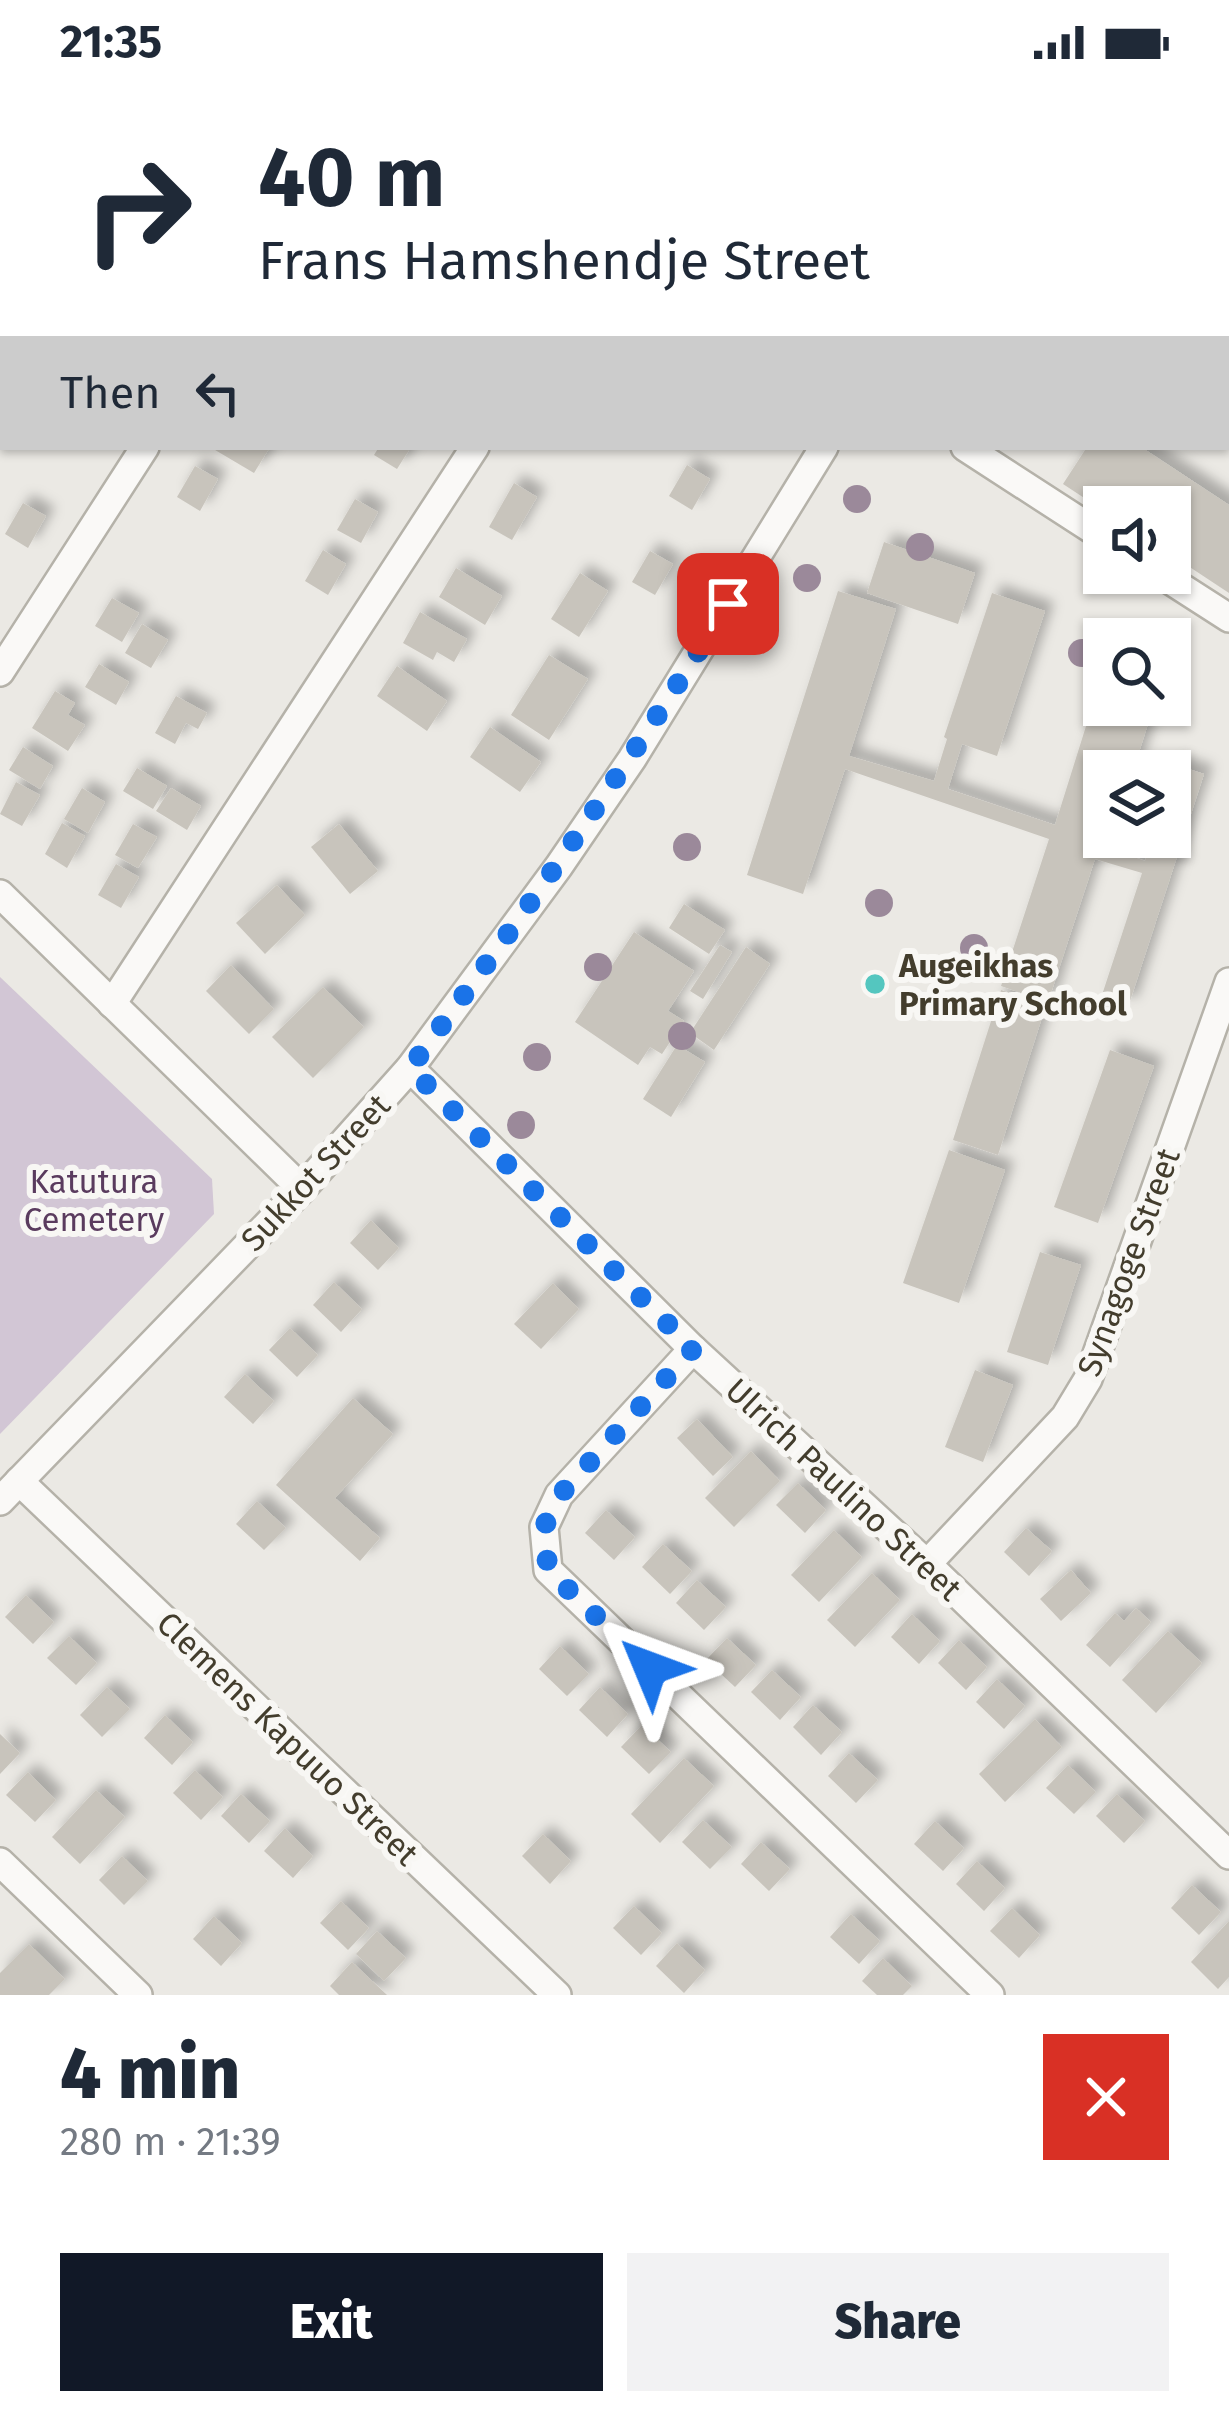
<!DOCTYPE html>
<html lang="en">
<head>
<meta charset="utf-8">
<style>
  body { margin:0; font-family:"Fira Sans",sans-serif; background:#f2f2f3; color:#1f2937; height:100vh; display:flex; flex-direction:column; font-size:45px; white-space:nowrap }
  * { box-sizing:border-box; margin:0 }
  p { font-size:39px; color:#747a83 }
  .icon { flex:none; width:66px; height:66px; fill:none; stroke:currentColor; stroke-width:2; stroke-linecap:round; stroke-linejoin:round }
  .map { position:relative; height:1911px; overflow:hidden }
  .sheet { display:flex; flex-direction:column; background:#fff; flex:1 }
  .sheet>* { flex:none }
  .top-card { position:absolute; left:0px; top:0px; width:1230px; height:366px; box-shadow:0 3px 9px #0004; background:#fff; color:#1f2937; overflow:hidden }
  .tools { position:absolute; left:1083px; top:402px; display:grid; gap:24px }
  .tools a { display:grid; place-items:center; width:108px; height:108px; border-radius:0px; background:#fff; box-shadow:0 3px 9px #0004; font-size:60px }
  .pin { position:absolute; display:grid; place-items:center; width:102px; height:102px; color:#fff; margin:-51px; border-radius:24px; box-shadow:0 6px 18px #0006 }
  .me { position:absolute; width:132px; margin:-66px; rotate:314deg; stroke-linejoin:round; filter:drop-shadow(0 0 9px #0008) }
  .turn { display:flex; align-items:center; gap:42px; height:252px; padding:0 60px; font-size:54px }
  .turn .icon { width:156px; height:156px; stroke-width:2.5 }
  .turn b { display:block; font-size:84px; line-height:102px }
  .then { display:flex; align-items:center; height:114px; padding:0 60px; background:#0003; gap:24px; font-size:45px }
  .round { display:grid; place-items:center; flex:none; width:126px; height:126px; border-radius:0px; background:#f2f2f3 }
  .summary { display:flex; align-items:center; justify-content:space-between; height:204px; padding:0 60px }
  h1 { font-size:72px; font-weight:800; line-height:90px }
  .button { display:flex; gap:24px; margin-top:auto; padding:24px 60px }
  .button a { flex:1; height:138px; border-radius:0px; background:#111827; color:#fff; font-size:48px; font-weight:800; line-height:138px; text-align:center }
  .button a+a { background:#f2f2f3; color:#1f2937 }
  .status { display:flex; justify-content:space-between; align-items:center; height:84px; padding:0 60px; background:#fff; direction:ltr }
  .status svg { height:33px; fill:currentColor }
  .map>svg:first-child { display:block }
</style>
</head>
<body>
<div class="status"><b>21:35</b><svg viewBox="0 0 49 12"><path d="M0 12V9h3v3zM5 12V6h3v6zM10 12V3h3v9zM15 12V0h3v12zM26 1h20v11H26zM47 4h2v5h-2z"/></svg></div>
<div class="map">
<svg width="1229" height="1911" viewBox="0 0 1229 1911">
  <defs>
    <filter id="shadow"><feDropShadow dx="9" dy="-9" stdDeviation="6" flood-color="#0004"/></filter>
  </defs>
  <rect width="100%" height="100%" fill="#ebe9e4"/>
  <!-- green -->
  <polygon fill="#d2c6d5" points="0,893 212,1095 214,1130 0,1350"/>
  <!-- building -->
  <g fill="#c8c4bc" filter="url(#shadow)">
    <polygon points="210,363 270,363 254,389"/>
    <polygon points="379,363 411,363 397,385 374,371"/>
    <polygon points="1087,363 1141,363 1229,421 1229,509 1170,470 1170,423 1104,423 1104,427 1063,400"/>
    <polygon points="687,381 710,395 692,426 669,412"/>
    <polygon points="195,382 218,395 200,427 177,413"/>
    <polygon points="514,399 537,413 512,456 489,443"/>
    <polygon points="355,415 378,428 361,459 337,446"/>
    <polygon points="23,419 46,432 28,464 5,450"/>
    <polygon points="884,458 975,489 958,540 867,509"/>
    <polygon points="323,466 346,480 328,511 305,497"/>
    <polygon points="650,467 673,480 655,511 632,498"/>
    <polygon points="456,484 502,512 485,541 439,513"/>
    <polygon points="580,489 608,507 579,553 551,535"/>
    <polygon points="838,507 896,525 849,672 934,697 947,655 944,653 992,509 1045,527 997,672 962,660 948,705 1055,741 1103,588 1104,621 1154,621 1133,687 1104,687 1104,753 1112,753 1109,764 1145,777 1153,753 1170,753 1170,701 1176,681 1204,690 1128,923 1101,914 1142,789 1095,775 1048,918 1001,902 1049,755 845,685 803,810 747,791"/>
    <polygon points="112,514 139,529 122,558 95,542"/>
    <polygon points="420,528 467,555 454,578 437,568 433,576 403,559"/>
    <polygon points="142,540 168,556 151,584 125,569"/>
    <polygon points="549,571 588,595 549,656 511,631"/>
    <polygon points="99,580 129,598 116,621 85,603"/>
    <polygon points="397,582 447,617 427,647 377,612"/>
    <polygon points="55,607 75,619 68,631 85,641 68,667 32,644"/>
    <polygon points="176,612 207,629 198,645 186,639 175,660 155,649"/>
    <polygon points="490,643 541,678 520,708 470,673"/>
    <polygon points="23,663 53,682 40,705 9,686"/>
    <polygon points="137,684 167,702 153,725 123,707"/>
    <polygon points="16,698 40,711 22,742 0,730"/>
    <polygon points="82,704 105,718 88,749 64,735"/>
    <polygon points="171,704 201,722 187,746 156,727"/>
    <polygon points="62,739 85,752 67,784 45,770"/>
    <polygon points="133,740 157,753 138,784 115,771"/>
    <polygon points="339,740 378,787 350,810 311,763"/>
    <polygon points="116,780 139,793 121,824 98,811"/>
    <polygon points="277,801 305,831 265,870 236,839"/>
    <polygon points="684,820 725,846 709,870 669,844"/>
    <polygon points="634,848 694,887 668,927 684,937 662,970 650,963 638,981 575,938"/>
    <polygon points="720,861 732,868 703,915 690,907"/>
    <polygon points="746,863 770,880 714,966 690,949"/>
    <polygon points="231,881 274,925 249,950 206,907"/>
    <polygon points="323,903 364,943 313,994 272,953"/>
    <polygon points="1001,906 1046,921 998,1071 953,1056"/>
    <polygon points="677,961 705,978 671,1033 643,1015"/>
    <polygon points="1110,966 1154,982 1098,1139 1054,1123"/>
    <polygon points="949,1066 1005,1086 959,1219 903,1199"/>
    <polygon points="371,1136 399,1164 378,1186 350,1159"/>
    <polygon points="1040,1168 1081,1181 1048,1281 1007,1268"/>
    <polygon points="334,1198 362,1225 341,1248 313,1221"/>
    <polygon points="553,1199 579,1225 541,1265 514,1240"/>
    <polygon points="290,1244 318,1271 297,1293 269,1266"/>
    <polygon points="975,1286 1013,1301 983,1378 945,1363"/>
    <polygon points="245,1290 274,1317 253,1340 224,1313"/>
    <polygon points="353,1314 393,1350 335,1414 380,1454 360,1477 276,1401"/>
    <polygon points="697,1335 733,1373 713,1392 677,1354"/>
    <polygon points="751,1367 780,1397 734,1443 705,1414"/>
    <polygon points="798,1399 826,1426 805,1449 776,1421"/>
    <polygon points="257,1417 286,1444 264,1466 236,1440"/>
    <polygon points="606,1426 635,1453 614,1476 585,1449"/>
    <polygon points="1026,1444 1052,1467 1029,1492 1004,1468"/>
    <polygon points="834,1446 862,1473 819,1518 791,1491"/>
    <polygon points="663,1460 692,1487 670,1510 642,1483"/>
    <polygon points="1071,1486 1091,1509 1061,1537 1040,1515"/>
    <polygon points="872,1489 900,1516 855,1563 827,1536"/>
    <polygon points="697,1496 726,1523 704,1546 676,1519"/>
    <polygon points="26,1511 54,1538 33,1560 5,1533"/>
    <polygon points="1136,1524 1151,1538 1110,1583 1086,1561 1115,1529 1124,1537"/>
    <polygon points="912,1530 940,1557 919,1580 891,1553"/>
    <polygon points="1168,1547 1202,1579 1156,1629 1122,1596"/>
    <polygon points="69,1552 97,1579 76,1601 47,1574"/>
    <polygon points="727,1554 756,1581 735,1603 706,1576"/>
    <polygon points="959,1556 987,1583 966,1606 938,1579"/>
    <polygon points="560,1562 589,1590 567,1612 539,1585"/>
    <polygon points="772,1586 801,1613 780,1636 751,1608"/>
    <polygon points="997,1595 1025,1622 1004,1645 976,1618"/>
    <polygon points="107,1603 130,1625 102,1653 80,1631"/>
    <polygon points="600,1603 628,1630 607,1653 579,1626"/>
    <polygon points="813,1621 842,1648 821,1671 793,1643"/>
    <polygon points="165,1631 193,1658 172,1681 144,1654"/>
    <polygon points="1035,1635 1062,1663 1005,1718 979,1690"/>
    <polygon points="642,1641 671,1668 649,1690 621,1663"/>
    <polygon points="0,1650 20,1669 0,1690"/>
    <polygon points="849,1669 878,1696 856,1719 828,1692"/>
    <polygon points="684,1674 714,1702 660,1759 631,1730"/>
    <polygon points="1068,1681 1096,1708 1074,1730 1046,1704"/>
    <polygon points="195,1686 223,1713 201,1736 173,1709"/>
    <polygon points="28,1688 56,1716 35,1738 6,1711"/>
    <polygon points="96,1706 125,1733 80,1780 52,1753"/>
    <polygon points="241,1710 270,1737 249,1759 221,1732"/>
    <polygon points="1117,1710 1145,1737 1124,1759 1096,1732"/>
    <polygon points="703,1736 732,1763 710,1785 682,1758"/>
    <polygon points="935,1737 964,1764 943,1787 914,1760"/>
    <polygon points="285,1744 313,1772 293,1794 264,1767"/>
    <polygon points="543,1750 571,1777 550,1800 522,1772"/>
    <polygon points="761,1758 790,1785 769,1807 741,1780"/>
    <polygon points="122,1772 148,1797 124,1821 99,1796"/>
    <polygon points="977,1777 1005,1804 984,1827 956,1800"/>
    <polygon points="1192,1801 1221,1828 1199,1851 1171,1824"/>
    <polygon points="341,1817 369,1844 348,1866 320,1839"/>
    <polygon points="634,1822 662,1849 641,1871 613,1844"/>
    <polygon points="1012,1824 1040,1851 1019,1874 990,1847"/>
    <polygon points="851,1830 880,1857 859,1880 830,1853"/>
    <polygon points="214,1832 242,1859 221,1882 193,1855"/>
    <polygon points="1229,1837 1229,1893 1218,1905 1191,1878"/>
    <polygon points="377,1847 406,1874 384,1897 356,1870"/>
    <polygon points="677,1859 705,1886 684,1909 656,1882"/>
    <polygon points="29,1860 65,1895 49,1911 0,1911 0,1889"/>
    <polygon points="883,1874 912,1902 903,1911 877,1911 862,1897"/>
    <polygon points="352,1878 387,1911 339,1911 330,1902"/>
  </g>
  <g fill="none" stroke-linecap="round" stroke-linejoin="round">
    <defs>
      <g id="street">
        <polyline points="64,3 66,0"/>
        <polyline points="376,3 378,0"/>
        <polyline points="710,3 712,0"/>
        <polyline points="1034,3 1036,0"/>
        <polyline points="0,103 3,98"/>
        <polyline points="965,363 1104,453"/>
        <polyline points="1159,489 1229,534"/>
        <polyline points="0,588 145,363"/>
        <polyline points="0,810 302,1105"/>
        <polyline points="112,920 475,363"/>
        <polyline points="410,984 693,1265 927,1480 1229,1771"/>
        <polyline points="693,1265 559,1411 544,1443 548,1486 990,1911"/>
        <polyline points="19,1397 557,1911"/>
        <polyline points="0,1417 302,1105 410,984 559,782 632,675 824,363"/>
        <polyline points="927,1480 1065,1333 1088,1295 1229,898"/>
        <polyline points="0,1778 138,1911"/>
      </g>
    </defs>
    <!-- street casing -->
    <use href="#street" stroke="#b5b2a9" stroke-width="32"/>
    <!-- street -->
    <use href="#street" stroke="#faf9f7" stroke-width="27"/>
  </g>
  <!-- trees -->
  <g fill="#9b899a">
    <circle cx="857" cy="415" r="14"/>
    <circle cx="920" cy="463" r="14"/>
    <circle cx="807" cy="494" r="14"/>
    <circle cx="1082" cy="569" r="14"/>
    <circle cx="687" cy="763" r="14"/>
    <circle cx="879" cy="819" r="14"/>
    <circle cx="974" cy="864" r="14"/>
    <circle cx="598" cy="883" r="14"/>
    <circle cx="682" cy="952" r="14"/>
    <circle cx="537" cy="973" r="14"/>
    <circle cx="521" cy="1041" r="14"/>
  </g>
  <g fill="none" stroke-linecap="round" stroke-linejoin="round">
    <!-- route -->
    <path stroke="#1a73e8" stroke-width="21" stroke-dasharray="0 37.8" d="M650,1584L548,1486L544,1443L559,1412L693,1265L410,984C523,833 629,680 728,520"/>
  </g>
  <!-- markers -->
  <circle fill="#54c6bf" stroke="#f8f7f4" stroke-width="4.5" cx="875" cy="900" r="12"/>
  <g text-anchor="middle" stroke-width="12" stroke-linejoin="round" paint-order="stroke">
    <!-- poi labels -->
    <g font-size="33" font-weight="bold" fill="#433d2d" stroke="#f8f7f4" text-anchor="start">
      <text x="899" y="893">Augeikhas<tspan x="899" dy="38">Primary School</tspan></text>
    </g>
    <!-- street labels -->
    <g font-size="33" fill="#433d2d" stroke="#f8f7f4">
      <text transform="translate(315 1088) rotate(-47)" y="12">Sukkot Street</text>
      <text transform="translate(1128 1178) rotate(-70)" y="12">Synagoge Street</text>
      <text transform="translate(844 1405) rotate(43)" y="12">Ulrich Paulino Street</text>
      <text transform="translate(288 1654) rotate(44)" y="12">Clemens Kapuuo Street</text>
    </g>
    <!-- park labels -->
    <g font-size="33" fill="#5a3b5e" stroke="#f8f7f4">
      <text x="94" y="1109">Katutura<tspan x="94" dy="38">Cemetery</tspan></text>
    </g>
  </g>
</svg>
<div class="tools">
<a><svg class="icon" aria-label="sound" viewBox="0 0 24 24"><path d="M4 9h4l5-4v14l-5-4H4zM17 9q2 3 0 6"/></svg></a>
<a><svg class="icon" aria-label="search" viewBox="0 0 24 24"><circle cx="10" cy="10" r="6"/><path d="M15 15l6 6"/></svg></a>
<a><svg class="icon" aria-label="layers" viewBox="0 0 24 24"><path d="M12 4l9 5-9 5-9-5zM3 14l9 5 9-5"/></svg></a>
</div>
<div class="pin" style="left:728px;top:520px;background:#d93025"><svg class="icon" aria-label="arrive" viewBox="0 0 24 24"><path d="M6 21V4h12l-3 4 3 4H6"/></svg></div>
<svg class="me" style="left:650px;top:1584px" viewBox="-20 -20 40 40"><path d="M0-17L14 15 0 8-14 15z" fill="#1a73e8" stroke="#fff" stroke-width="4"/></svg>
<div class="top-card">
<div class="turn"><svg class="icon" aria-label="right" viewBox="0 0 24 24"><path d="M7 20v-9h11M14 6l5 5-5 5"/></svg><div><b>40 m</b>Frans Hamshendje Street</div></div>
<div class="then">Then<svg class="icon" aria-label="left" viewBox="0 0 24 24"><path d="M17 20v-9H6M10 6l-5 5 5 5"/></svg></div>
</div>
</div>
<section class="sheet">
<div class="summary"><div><h1>4 min</h1><p>280 m · 21:39</p></div><a class="round" style="background:#d93025;color:#fff"><svg class="icon" aria-label="close" viewBox="0 0 24 24"><path d="M6 6l12 12M18 6L6 18"/></svg></a></div>
<div class="button"><a>Exit</a><a>Share</a></div>
</section>
</body>
</html>
